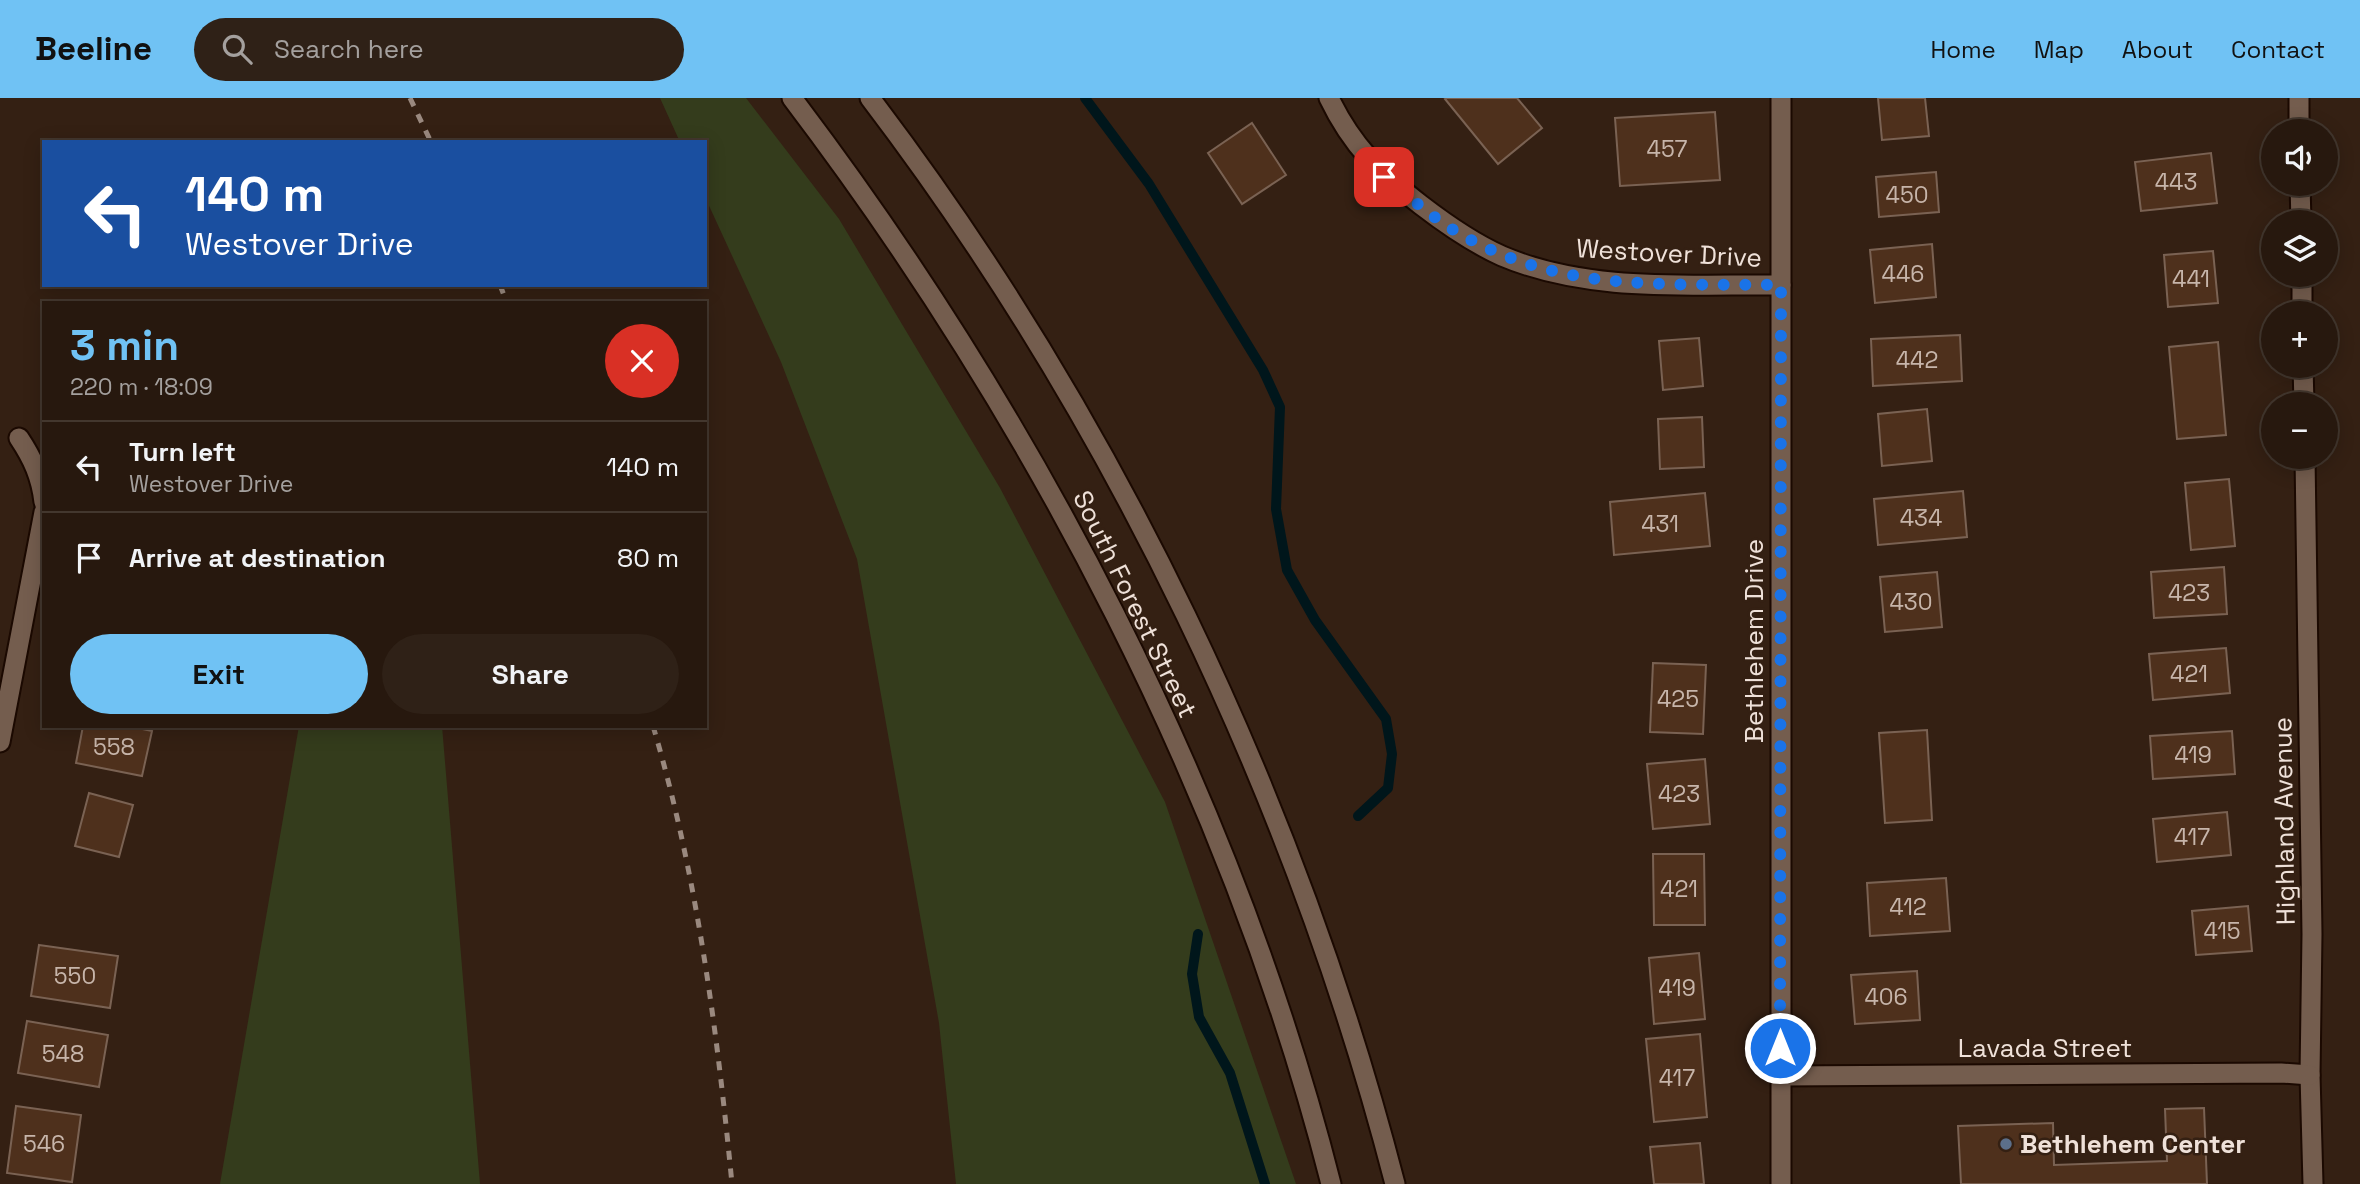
<!DOCTYPE html>
<html lang="en">
<head>
<meta charset="utf-8">
<style>
  body { margin:0; font-family:"Space Grotesk",sans-serif; background:#2f2117; color:#f1f3f6; height:100vh; display:flex; flex-direction:column; font-size:26px; white-space:nowrap }
  * { box-sizing:border-box; margin:0 }
  p { font-size:23px; color:#a4a09e }
  .icon { flex:none; width:38px; height:38px; fill:none; stroke:currentColor; stroke-width:2; stroke-linecap:round; stroke-linejoin:round }
  .map { position:relative; flex:1; overflow:hidden }
  .details { position:absolute; left:42px; top:203px; width:665px; height:427px; display:flex; flex-direction:column; background:#27180e; border-radius:0px; box-shadow:0 4px 18px #0003,0 0 0 2px #43372e }
  .details>* { flex:none }
  .guide { position:absolute; left:42px; top:42px; width:665px; height:147px; border-radius:0px; box-shadow:0 4px 18px #0003,0 0 0 2px #43372e; background:#1a4fa0; color:#fff; overflow:hidden }
  .buttons { position:absolute; left:2261px; top:21px; display:grid; gap:14px }
  .buttons a { display:grid; place-items:center; width:77px; height:77px; border-radius:50%; background:#27180e; box-shadow:0 4px 18px #0003,0 0 0 2px #43372e; font-size:35px }
  .pin { position:absolute; display:grid; place-items:center; width:60px; height:60px; color:#fff; margin:-30px; border-radius:14px; box-shadow:0 4px 10px #0006 }
  .me { position:absolute; width:77px; margin:-38px; rotate:0deg; stroke-linejoin:round; filter:drop-shadow(0 0 5px #0008) }
  .turn { display:flex; align-items:center; gap:24px; height:147px; padding:0 28px; font-size:32px }
  .turn .icon { width:91px; height:91px; stroke-width:2.5 }
  .turn b { display:block; font-size:49px; line-height:60px }
  .round { display:grid; place-items:center; flex:none; width:74px; height:74px; border-radius:37px; background:#2f2117 }
  .overview { display:flex; align-items:center; justify-content:space-between; height:119px; padding:0 28px }
  h1 { font-size:42px; font-weight:600; line-height:52px; color:#70c2f4 }
  .primary-button { display:flex; gap:14px; margin-top:auto; padding:14px 28px }
  .primary-button a { flex:1; height:80px; border-radius:42px; background:#70c2f4; color:#111; font-size:28px; font-weight:600; line-height:80px; text-align:center }
  .primary-button a+a { background:#2f2117; color:#f1f3f6 }
  ul { padding:0; list-style:none }
  li { display:flex; align-items:center; gap:21px; height:91px; padding:0 28px; border-top:2px solid #43372e }
  li div { flex:1 }
  li b { display:block; font-size:26px }
  li em { font-style:normal }
  header { display:flex; align-items:center; gap:42px; box-sizing:border-box; height:98px; padding:0 35px; background:#70c2f4; color:#111 }
  header strong { font-size:33px }
  nav { display:flex; gap:38px; margin-inline-start:auto; font-size:24px }
  .search { width:490px; height:63px; background:#2f2117; display:flex; align-items:center; gap:18px; box-sizing:border-box; padding:0 24px; border-radius:38px; color:#a4a09e; font-size:26px }
  .map>svg:first-child { display:block }
</style>
</head>
<body>
<header>
<strong>Beeline</strong>
<div class="search"><svg class="icon" aria-label="search" viewBox="0 0 24 24"><circle cx="10" cy="10" r="6"/><path d="M15 15l6 6"/></svg>Search here</div>
<nav><a>Home</a><a>Map</a><a>About</a><a>Contact</a></nav>
</header>
<div class="map">
<svg width="2360" height="1086" viewBox="0 0 2360 1086">
  <rect width="100%" height="100%" fill="#342013"/>
  <!-- green -->
  <g fill="#343c1c">
    <polygon points="660,0 746,0 839,121 1000,390 1165,704 1296,1086 956,1086 939,925 857,461 781,264 705,99 705,44 680,44"/>
    <polygon points="299,628 442,628 480,1086 220,1086"/>
  </g>
  <g fill="none" stroke-linecap="round" stroke-linejoin="round">
    <!-- stream -->
    <g stroke="#00161b" stroke-width="10">
      <polyline points="1085,0 1149,86 1263,272 1280,309 1276,411 1287,472 1315,522 1386,621 1392,656 1388,690 1358,718"/>
      <polyline points="1198,836 1192,876 1199,919 1230,975 1265,1086"/>
    </g>
  </g>
  <!-- building -->
  <g fill="#4e301c" stroke="#7a6253" stroke-width="2">
    <polygon points="1447,0 1517,0 1542,30 1498,66 1445,1"/>
    <polygon points="1878,0 1925,0 1929,38 1882,42"/>
    <polygon points="1715,14 1720,82 1620,88 1615,20"/>
    <polygon points="1252,25 1286,77 1242,106 1208,55"/>
    <polygon points="2211,55 2217,105 2141,113 2135,64"/>
    <polygon points="1936,74 1939,114 1879,119 1876,79"/>
    <polygon points="1932,146 1936,199 1875,205 1870,152"/>
    <polygon points="2213,153 2218,205 2168,209 2164,157"/>
    <polygon points="1960,237 1962,283 1873,288 1871,241"/>
    <polygon points="1699,240 1703,288 1663,292 1659,243"/>
    <polygon points="2218,244 2226,337 2177,341 2169,249"/>
    <polygon points="1927,311 1932,363 1882,368 1878,316"/>
    <polygon points="1702,319 1704,369 1660,371 1658,321"/>
    <polygon points="2229,381 2235,448 2191,452 2185,385"/>
    <polygon points="1963,393 1967,439 1878,447 1874,401"/>
    <polygon points="1705,395 1710,448 1614,457 1610,404"/>
    <polygon points="2224,469 2227,516 2154,520 2151,474"/>
    <polygon points="1937,474 1942,529 1885,534 1880,479"/>
    <polygon points="2226,550 2230,595 2153,602 2149,556"/>
    <polygon points="1653,565 1706,567 1703,636 1650,634"/>
    <polygon points="83,628 128,628 152,633 142,678 76,665"/>
    <polygon points="1927,632 1932,722 1885,725 1879,635"/>
    <polygon points="2232,633 2235,676 2153,681 2150,638"/>
    <polygon points="1705,661 1710,726 1653,731 1647,666"/>
    <polygon points="89,695 133,707 119,759 75,748"/>
    <polygon points="2227,714 2231,757 2157,764 2153,721"/>
    <polygon points="1653,756 1704,756 1705,827 1654,827"/>
    <polygon points="1946,780 1950,833 1870,838 1867,785"/>
    <polygon points="2248,808 2252,853 2196,857 2192,813"/>
    <polygon points="39,847 118,858 110,910 31,898"/>
    <polygon points="1699,855 1705,921 1654,926 1649,860"/>
    <polygon points="1917,873 1920,922 1855,926 1851,877"/>
    <polygon points="27,923 108,937 99,989 18,975"/>
    <polygon points="1700,936 1707,1019 1654,1024 1646,941"/>
    <polygon points="16,1008 81,1017 72,1084 7,1075"/>
    <polygon points="2204,1010 2207,1086 1961,1086 1958,1028 2053,1025 2054,1067 2167,1063 2165,1011"/>
    <polygon points="1700,1045 1704,1086 1654,1086 1650,1049"/>
  </g>
  <g fill="none" stroke-linecap="round" stroke-linejoin="round">
    <defs>
      <g id="minor">
        <path d="M1329,0C1352,48 1380,75 1421,107C1447,127 1473,145 1502,158C1589,195 1689,186 1781,187"/>
        <polyline points="1781,0 1781,1086"/>
        <polyline points="2299,0 2299,33"/>
        <polyline points="2300,86 2301,124"/>
        <polyline points="2302,177 2302,215"/>
        <polyline points="2303,268 2304,306"/>
        <path d="M19,340C33,361 41,379 44,404"/>
        <polyline points="2305,359 2312,836 2310,977 2313,1086"/>
        <polyline points="0,644 44,414"/>
        <polyline points="1780,978 2281,975 2310,977"/>
      </g>
      <g id="tertiary">
        <path d="M792,0C1034,319 1232,697 1331,1086"/>
        <path d="M870,0C1112,318 1295,699 1395,1086"/>
      </g>
    </defs>
    <!-- minor casing -->
    <use href="#minor" stroke="#1b0901" stroke-width="23"/>
    <!-- tertiary casing -->
    <use href="#tertiary" stroke="#1b0901" stroke-width="23"/>
    <!-- minor -->
    <use href="#minor" stroke="#745d4e" stroke-width="19"/>
    <!-- tertiary -->
    <use href="#tertiary" stroke="#745d4e" stroke-width="19"/>
    <!-- rail -->
    <g stroke="#9a897f" stroke-width="5" stroke-dasharray="9 9" stroke-linecap="butt">
      <polyline points="410,0 431,44"/>
      <polyline points="500,187 507,205"/>
      <path d="M653,628C697,776 717,932 732,1086"/>
    </g>
  </g>
  <g fill="none" stroke-linecap="round" stroke-linejoin="round">
    <!-- route -->
    <path stroke="#1a73e8" stroke-width="12" stroke-dasharray="0 21.6" d="M1384,79C1408,97 1431,119 1457,134C1560,196 1666,185 1781,187L1780,950"/>
  </g>
  <!-- markers -->
  <circle fill="#5c6f8a" stroke="#342013" stroke-width="2.5" cx="2006" cy="1046" r="7"/>
  <g text-anchor="middle" stroke-width="5" stroke-linejoin="round" paint-order="stroke">
    <!-- number labels -->
    <g font-size="23" fill="#c7b5aa">
      <text x="1667" y="59">457</text>
      <text x="2176" y="92">443</text>
      <text x="1907" y="105">450</text>
      <text x="1903" y="184">446</text>
      <text x="2191" y="189">441</text>
      <text x="1917" y="270">442</text>
      <text x="1921" y="428">434</text>
      <text x="1660" y="434">431</text>
      <text x="2189" y="503">423</text>
      <text x="1911" y="512">430</text>
      <text x="2189" y="584">421</text>
      <text x="1678" y="609">425</text>
      <text x="114" y="657">558</text>
      <text x="2193" y="665">419</text>
      <text x="1679" y="704">423</text>
      <text x="2192" y="747">417</text>
      <text x="1679" y="799">421</text>
      <text x="1908" y="817">412</text>
      <text x="2222" y="841">415</text>
      <text x="75" y="886">550</text>
      <text x="1677" y="898">419</text>
      <text x="1886" y="907">406</text>
      <text x="63" y="964">548</text>
      <text x="1677" y="988">417</text>
      <text x="44" y="1054">546</text>
    </g>
    <!-- street labels -->
    <g font-size="26" fill="#efe1d9" stroke="#342013">
      <text transform="translate(1669 155) rotate(3)" y="9">Westover Drive</text>
      <text transform="translate(1135 506) rotate(64)" y="9">South Forest Street</text>
      <text transform="translate(1754 543) rotate(-90)" y="9">Bethlehem Drive</text>
      <text transform="translate(2284 723) rotate(-91)" y="9">Highland Avenue</text>
      <text x="2045" y="959">Lavada Street</text>
    </g>
    <!-- poi labels -->
    <g font-size="26" font-weight="bold" fill="#efe1d9" stroke="#342013" text-anchor="start">
      <text x="2020" y="1055">Bethlehem Center</text>
    </g>
  </g>
</svg>
<div class="buttons">
<a><svg class="icon" aria-label="sound" viewBox="0 0 24 24"><path d="M4 9h4l5-4v14l-5-4H4zM17 9q2 3 0 6"/></svg></a>
<a><svg class="icon" aria-label="layers" viewBox="0 0 24 24"><path d="M12 4l9 5-9 5-9-5zM3 14l9 5 9-5"/></svg></a>
<a>+</a>
<a>−</a>
</div>
<div class="pin" style="left:1384px;top:79px;background:#d93025"><svg class="icon" aria-label="arrive" viewBox="0 0 24 24"><path d="M6 21V4h12l-3 4 3 4H6"/></svg></div>
<svg class="me" style="left:1780px;top:950px" viewBox="-20 -20 40 40"><circle r="17" fill="#1a73e8" stroke="#fff" stroke-width="3"/><path d="M0-11L8 9 0 5-8 9z" fill="#fff"/></svg>
<div class="guide">
<div class="turn"><svg class="icon" aria-label="left" viewBox="0 0 24 24"><path d="M17 20v-9H6M10 6l-5 5 5 5"/></svg><div><b>140 m</b>Westover Drive</div></div>
</div>
<section class="details">
<div class="overview"><div><h1>3 min</h1><p>220 m · 18:09</p></div><a class="round" style="background:#d93025;color:#fff"><svg class="icon" aria-label="close" viewBox="0 0 24 24"><path d="M6 6l12 12M18 6L6 18"/></svg></a></div>
<ul>
<li><svg class="icon" aria-label="left" viewBox="0 0 24 24"><path d="M17 20v-9H6M10 6l-5 5 5 5"/></svg><div><b>Turn left</b><p>Westover Drive</p></div><em>140 m</em></li>
<li><svg class="icon" aria-label="arrive" viewBox="0 0 24 24"><path d="M6 21V4h12l-3 4 3 4H6"/></svg><div><b>Arrive at destination</b></div><em>80 m</em></li>
</ul>
<div class="primary-button"><a>Exit</a><a>Share</a></div>
</section>
</div>
</body>
</html>
